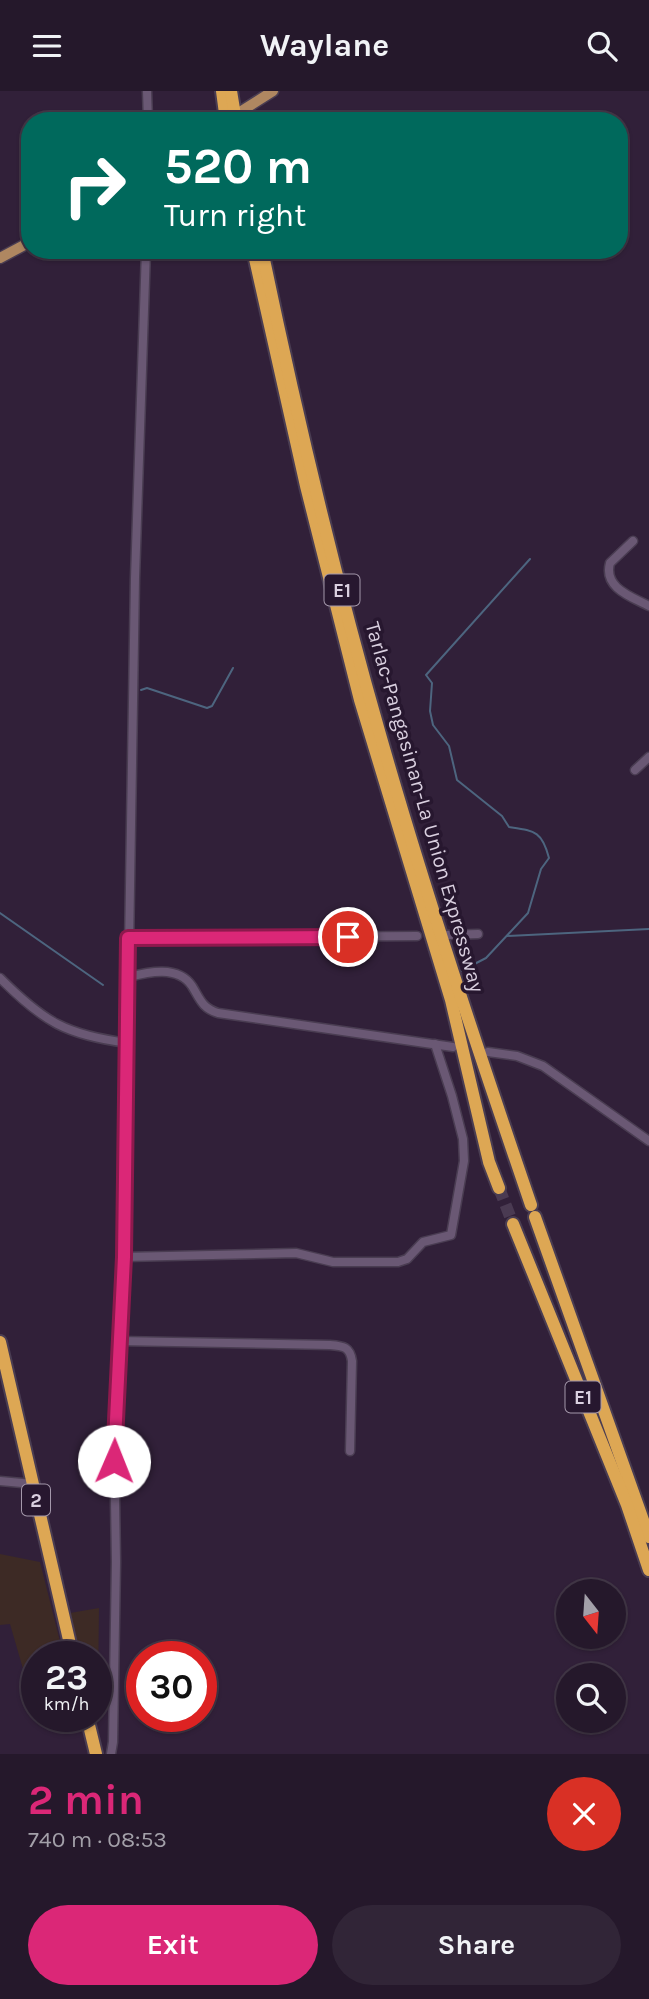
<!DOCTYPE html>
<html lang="en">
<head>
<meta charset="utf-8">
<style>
  body { margin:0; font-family:Karla,sans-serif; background:#312537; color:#f1f3f6; height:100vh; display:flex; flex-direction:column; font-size:26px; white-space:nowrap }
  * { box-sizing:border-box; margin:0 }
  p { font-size:23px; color:#a3a0a9 }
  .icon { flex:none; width:38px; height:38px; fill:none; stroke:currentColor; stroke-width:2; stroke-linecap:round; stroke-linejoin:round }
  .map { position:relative; height:1663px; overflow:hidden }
  .side { display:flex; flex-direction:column; background:#25182b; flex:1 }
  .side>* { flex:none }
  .guide { position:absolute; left:21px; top:21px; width:607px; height:147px; border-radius:28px; box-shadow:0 2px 5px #0004,0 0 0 2px #423747; background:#00695c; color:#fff; overflow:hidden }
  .needle { width:46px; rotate:163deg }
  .fabs { position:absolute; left:556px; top:1488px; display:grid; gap:14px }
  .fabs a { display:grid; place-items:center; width:70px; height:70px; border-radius:50%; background:#25182b; box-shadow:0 2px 5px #0004,0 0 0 2px #423747; font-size:35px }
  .speed { position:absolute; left:21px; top:1550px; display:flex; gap:14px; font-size:35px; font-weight:700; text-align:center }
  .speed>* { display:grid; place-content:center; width:91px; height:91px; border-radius:50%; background:#25182b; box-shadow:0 2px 5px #0004,0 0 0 2px #423747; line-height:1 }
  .speed small { font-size:18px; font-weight:400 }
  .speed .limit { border:10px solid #d22; background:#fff; color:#111 }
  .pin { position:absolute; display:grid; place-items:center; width:60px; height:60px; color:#fff; margin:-30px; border:4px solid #fff; border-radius:50%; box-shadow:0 2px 7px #0007 }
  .me { position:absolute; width:77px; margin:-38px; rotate:1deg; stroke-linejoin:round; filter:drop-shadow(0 0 5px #0008) }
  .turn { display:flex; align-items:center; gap:24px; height:147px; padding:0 28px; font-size:32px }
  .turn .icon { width:91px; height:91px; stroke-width:2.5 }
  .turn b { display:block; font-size:49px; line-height:60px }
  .round { display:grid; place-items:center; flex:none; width:74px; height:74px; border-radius:37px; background:#312537 }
  .head { display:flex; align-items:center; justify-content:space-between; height:119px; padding:0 28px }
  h1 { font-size:42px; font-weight:700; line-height:52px; color:#db2777 }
  .button { display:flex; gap:14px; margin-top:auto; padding:14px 28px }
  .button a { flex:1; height:80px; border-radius:42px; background:#db2777; color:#fff; font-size:28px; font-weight:700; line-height:80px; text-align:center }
  .button a+a { background:#312537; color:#f1f3f6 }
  header { display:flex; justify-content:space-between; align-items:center; height:91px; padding:0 28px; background:#25182b; font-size:32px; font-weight:700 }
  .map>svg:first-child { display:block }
</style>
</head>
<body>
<header><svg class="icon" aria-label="menu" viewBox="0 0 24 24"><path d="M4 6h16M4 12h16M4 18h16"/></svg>Waylane<svg class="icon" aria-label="search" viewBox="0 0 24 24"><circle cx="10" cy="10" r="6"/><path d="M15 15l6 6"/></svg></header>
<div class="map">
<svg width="649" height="1663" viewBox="0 0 649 1663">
  <rect width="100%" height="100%" fill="#312039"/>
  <!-- commercial -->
  <g fill="#3d2a25">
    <polygon points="0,1463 40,1471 64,1566 37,1566 37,1600 30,1602 10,1533 0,1534"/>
    <polygon points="99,1517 98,1596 96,1596 96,1566 80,1566 70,1522"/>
  </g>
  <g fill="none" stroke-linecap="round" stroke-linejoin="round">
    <!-- stream -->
    <g stroke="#4d657f" stroke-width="2">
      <polyline points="141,599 147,597 207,617 212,615 233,577"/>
      <polyline points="0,822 103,894"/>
      <polyline points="507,845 649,838"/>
      <path d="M459,881L486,867L528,822L541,778L549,767C542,740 535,740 509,736L502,725L457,689L449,655L433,634L430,620L432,592L426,584L530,468"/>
    </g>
    <!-- highway-tunnel -->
    <polyline stroke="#4a3a52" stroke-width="12" stroke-dasharray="12 6" stroke-linecap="butt" points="499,1097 513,1133"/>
    <defs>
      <g id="minor">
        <polyline points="147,0 148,30"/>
        <path d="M633,450L610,472C603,497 632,506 649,515"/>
        <polyline points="635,679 649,666"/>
        <polyline points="447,844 478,843"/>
        <polyline points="128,847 417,845"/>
        <path d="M129,886C148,881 178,874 192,895C200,908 202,917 218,922L453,956"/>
        <path d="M0,887C44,931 66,944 128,952"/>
        <polyline points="488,961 517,965 543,975 649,1050"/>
        <polyline points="124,1166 296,1162 333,1171 398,1171 407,1168 423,1151 451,1144 464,1070 463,1048 452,1005 435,953"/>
        <path d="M119,1250L330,1254C344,1255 350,1256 352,1270L350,1360"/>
        <polyline points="0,1390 33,1393"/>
        <polyline points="111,1663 113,1651 116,1471 114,1345 124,1166 135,487 146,159"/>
      </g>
      <g id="major">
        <polyline points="240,21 273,0"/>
        <polyline points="214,30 219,27"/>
        <polyline points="0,167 30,151"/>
      </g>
      <g id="highway">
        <polyline points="222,0 226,30"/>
        <polyline points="231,0 236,30"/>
        <polyline points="253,159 306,395 360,609 451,909 489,1071 499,1097"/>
        <path d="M262,159C296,322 335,487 381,647C426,804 478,959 531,1114"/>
        <polyline points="535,1126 649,1446"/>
        <polyline points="513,1133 627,1414 649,1479"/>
        <polyline points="0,1251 73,1566"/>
        <polyline points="87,1626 96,1663"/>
      </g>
    </defs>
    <!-- minor casing -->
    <use href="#minor" stroke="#4a3d52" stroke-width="11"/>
    <!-- major casing -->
    <use href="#major" stroke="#4a3d52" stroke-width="13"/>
    <!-- highway casing -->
    <use href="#highway" stroke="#4a3d52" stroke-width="16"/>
    <!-- minor -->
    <use href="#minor" stroke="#6a5874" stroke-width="8"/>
    <!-- major -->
    <use href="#major" stroke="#af8761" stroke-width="10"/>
    <!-- highway -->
    <use href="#highway" stroke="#dda754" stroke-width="12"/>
  </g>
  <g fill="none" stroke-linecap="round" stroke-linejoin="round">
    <defs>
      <polyline id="route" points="114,1370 124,1166 128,847 348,846"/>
    </defs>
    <!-- route casing -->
    <use href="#route" stroke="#8e194d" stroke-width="18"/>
    <!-- route -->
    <use href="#route" stroke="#db2777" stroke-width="12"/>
  </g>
  <g text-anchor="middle" stroke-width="7" stroke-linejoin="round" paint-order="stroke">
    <!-- shield labels -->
    <g fill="#27172f" stroke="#a498ab" stroke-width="2">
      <rect x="324.5" y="483.5" width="35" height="31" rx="5"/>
      <rect x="565.5" y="1290.5" width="35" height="31" rx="5"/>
      <rect x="22" y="1393.5" width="28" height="31" rx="5"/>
    </g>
    <g font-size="19" font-weight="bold" fill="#dad0e0">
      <text x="342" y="506">E1</text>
      <text x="583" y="1313">E1</text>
      <text x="36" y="1416">2</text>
    </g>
    <!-- street labels -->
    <g font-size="21" fill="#dad0e0" stroke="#27172f">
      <text transform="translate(425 716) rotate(74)" y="7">Tarlac-Pangasinan-La Union Expressway</text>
    </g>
  </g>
</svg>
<div class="fabs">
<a><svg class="needle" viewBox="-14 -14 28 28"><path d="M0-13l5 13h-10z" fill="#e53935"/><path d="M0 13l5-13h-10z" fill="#a3a0a9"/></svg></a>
<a><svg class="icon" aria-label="search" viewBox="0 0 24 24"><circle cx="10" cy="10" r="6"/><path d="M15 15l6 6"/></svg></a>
</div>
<div class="speed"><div>23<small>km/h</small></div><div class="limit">30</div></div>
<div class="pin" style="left:348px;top:846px;background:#d93025"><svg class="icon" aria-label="arrive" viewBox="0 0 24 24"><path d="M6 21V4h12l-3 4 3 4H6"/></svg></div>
<svg class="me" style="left:114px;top:1370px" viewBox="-20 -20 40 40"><circle r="19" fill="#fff"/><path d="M0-13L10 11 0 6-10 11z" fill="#db2777"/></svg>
<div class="guide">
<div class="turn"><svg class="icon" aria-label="right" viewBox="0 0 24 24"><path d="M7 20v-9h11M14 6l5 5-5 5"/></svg><div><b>520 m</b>Turn right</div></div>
</div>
</div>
<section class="side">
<div class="head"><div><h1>2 min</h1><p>740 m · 08:53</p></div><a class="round" style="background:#d93025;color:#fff"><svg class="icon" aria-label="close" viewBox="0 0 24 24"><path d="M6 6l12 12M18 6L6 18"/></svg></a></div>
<div class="button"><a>Exit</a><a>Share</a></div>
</section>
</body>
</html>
